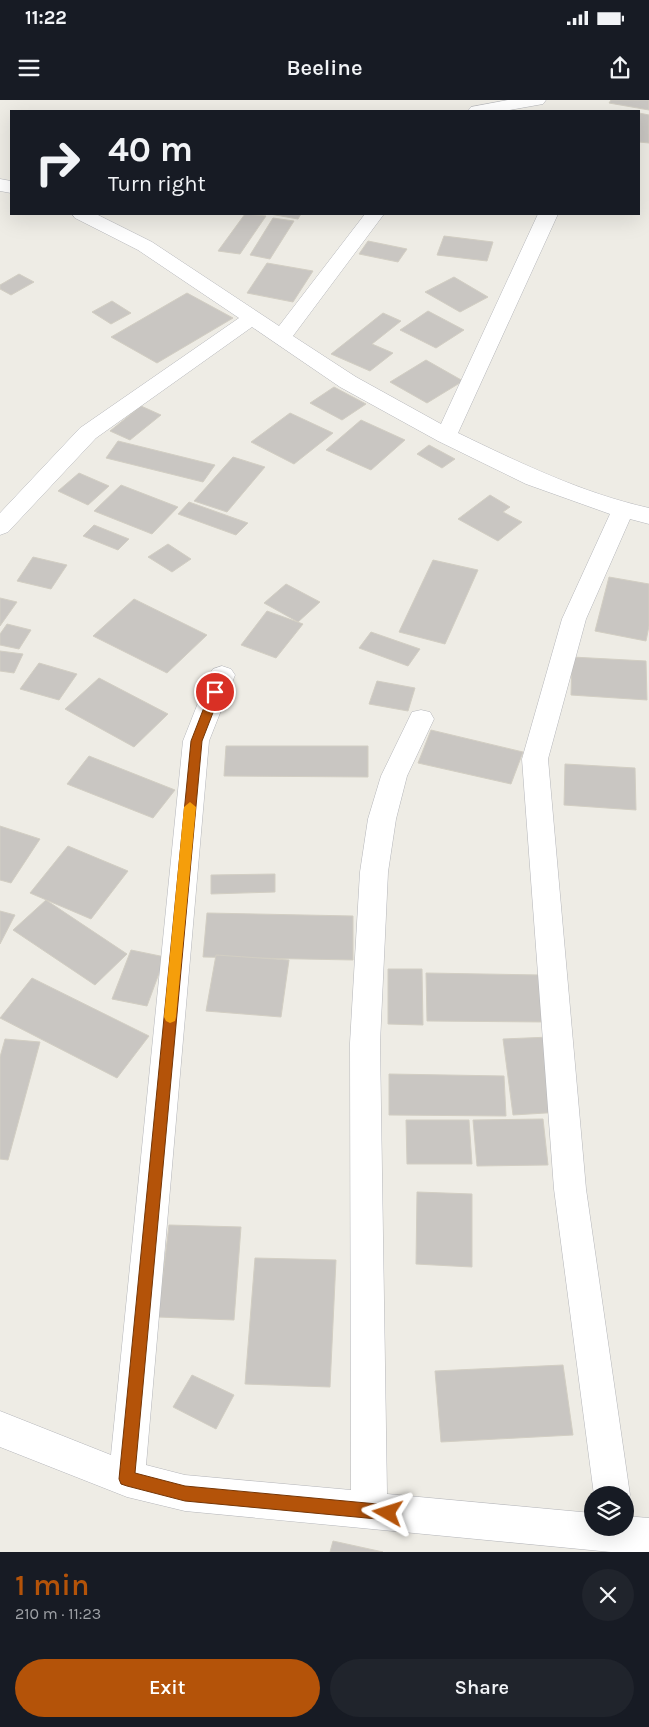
<!DOCTYPE html>
<html lang="en">
<head>
<meta charset="utf-8">
<style>
  body { margin:0; font-family:Karla,sans-serif; background:#20242c; color:#f1f3f6; height:100vh; display:flex; flex-direction:column; font-size:19px; white-space:nowrap }
  * { box-sizing:border-box; margin:0 }
  p { font-size:16px; color:#9ea1a6 }
  .icon { flex:none; width:28px; height:28px; fill:none; stroke:currentColor; stroke-width:2; stroke-linecap:round; stroke-linejoin:round }
  .map { position:relative; height:1452px; overflow:hidden }
  .panel { display:flex; flex-direction:column; background:#171b24; flex:1 }
  .panel>* { flex:none }
  .banner { position:absolute; left:10px; top:10px; width:630px; height:105px; border-radius:0px; box-shadow:0 5px 20px #0002; background:#171b24; color:#f1f3f6; overflow:hidden }
  .controls { position:absolute; left:584px; top:1386px; display:grid; gap:10px }
  .controls a { display:grid; place-items:center; width:50px; height:50px; border-radius:50%; background:#171b24; box-shadow:0 5px 20px #0002; font-size:25px }
  .pin { position:absolute; display:grid; place-items:center; width:42px; height:42px; color:#fff; margin:-21px; border:2px solid #fff; border-radius:50%; box-shadow:0 1px 5px #0007 }
  .me { position:absolute; width:55px; margin:-28px; rotate:276deg; stroke-linejoin:round; filter:drop-shadow(0 0 4px #0008) }
  .turn { display:flex; align-items:center; gap:18px; height:105px; padding:0 15px; font-size:22px }
  .turn .icon { width:65px; height:65px; stroke-width:2.5 }
  .turn b { display:block; font-size:35px; line-height:42px }
  .round { display:grid; place-items:center; flex:none; width:52px; height:52px; border-radius:26px; background:#20242c }
  .head { display:flex; align-items:center; justify-content:space-between; height:85px; padding:0 15px }
  h1 { font-size:30px; font-weight:600; line-height:38px; color:#b45309 }
  .button { display:flex; gap:10px; margin-top:auto; padding:10px 15px }
  .button a { flex:1; height:58px; border-radius:30px; background:#b45309; color:#fff; font-size:20px; font-weight:600; line-height:58px; text-align:center }
  .button a+a { background:#20242c; color:#f1f3f6 }
  .status { display:flex; justify-content:space-between; align-items:center; height:35px; padding:0 25px; background:#171b24; direction:ltr }
  .status svg { height:14px; fill:currentColor }
  header { display:flex; justify-content:space-between; align-items:center; height:65px; padding:0 15px; background:#171b24; font-size:22px; font-weight:600 }
  .map>svg:first-child { display:block }
</style>
</head>
<body>
<div class="status"><b>11:22</b><svg viewBox="0 0 49 12"><path d="M0 12V9h3v3zM5 12V6h3v6zM10 12V3h3v9zM15 12V0h3v12zM26 1h20v11H26zM47 4h2v5h-2z"/></svg></div>
<header><svg class="icon" aria-label="menu" viewBox="0 0 24 24"><path d="M4 6h16M4 12h16M4 18h16"/></svg>Beeline<svg class="icon" aria-label="share" viewBox="0 0 24 24"><path d="M12 15V3M7 8l5-5 5 5M5 13v7h14v-7"/></svg></header>
<div class="map">
<svg width="649" height="1452" viewBox="0 0 649 1452">
  <rect width="100%" height="100%" fill="#eeece5"/>
  <!-- building -->
  <g fill="#c9c6c2" stroke="#d2cec3">
    <polygon points="611,0 649,0 649,10 609,3"/>
    <polygon points="639,13 649,15 649,43 639,42"/>
    <polygon points="245,114 266,116 240,154 218,151"/>
    <polygon points="270,114 301,114 298,119"/>
    <polygon points="273,118 294,121 270,159 250,155"/>
    <polygon points="444,136 493,142 487,161 437,155"/>
    <polygon points="368,141 407,149 398,162 359,154"/>
    <polygon points="267,163 313,171 293,202 247,193"/>
    <polygon points="19,174 34,182 11,195 0,189 0,185"/>
    <polygon points="454,177 488,197 460,212 425,192"/>
    <polygon points="187,193 233,218 157,263 111,237"/>
    <polygon points="112,201 131,213 111,224 92,212"/>
    <polygon points="428,211 464,230 436,248 400,230"/>
    <polygon points="383,213 401,221 372,244 393,253 370,271 331,254"/>
    <polygon points="426,260 463,281 427,303 390,282"/>
    <polygon points="334,287 366,304 342,320 310,303"/>
    <polygon points="141,306 161,315 130,340 110,331"/>
    <polygon points="290,313 333,333 294,364 251,342"/>
    <polygon points="361,320 405,340 371,370 326,350"/>
    <polygon points="118,341 215,365 203,382 106,358"/>
    <polygon points="429,345 455,359 442,368 417,354"/>
    <polygon points="233,357 265,367 227,412 194,401"/>
    <polygon points="79,373 109,386 88,405 58,391"/>
    <polygon points="121,385 178,407 152,434 94,411"/>
    <polygon points="490,395 510,407 503,412 522,422 498,441 458,419"/>
    <polygon points="189,402 248,423 236,435 178,414"/>
    <polygon points="94,425 129,439 118,450 83,436"/>
    <polygon points="168,444 191,459 172,472 148,457"/>
    <polygon points="33,457 67,465 51,489 17,481"/>
    <polygon points="433,460 478,470 445,544 399,532"/>
    <polygon points="609,477 649,484 649,526 646,541 595,531"/>
    <polygon points="286,484 320,502 298,522 264,503"/>
    <polygon points="0,498 17,502 0,526"/>
    <polygon points="134,499 207,535 167,573 93,536"/>
    <polygon points="267,511 303,524 276,558 241,545"/>
    <polygon points="7,524 31,530 19,549 0,545 0,534"/>
    <polygon points="371,532 420,549 408,566 359,548"/>
    <polygon points="0,551 23,554 14,573 0,571"/>
    <polygon points="572,557 646,561 647,600 571,595"/>
    <polygon points="39,563 77,574 59,600 20,589"/>
    <polygon points="99,578 168,614 134,647 65,609"/>
    <polygon points="377,581 415,588 408,611 369,604"/>
    <polygon points="431,630 523,652 511,684 418,663"/>
    <polygon points="226,646 368,646 368,677 224,676"/>
    <polygon points="89,656 175,690 153,718 67,684"/>
    <polygon points="565,664 635,668 636,710 564,705"/>
    <polygon points="0,726 40,739 11,783 0,780"/>
    <polygon points="68,746 128,771 91,819 30,793"/>
    <polygon points="275,774 275,792 211,794 211,775"/>
    <polygon points="46,800 127,854 95,885 13,830"/>
    <polygon points="0,811 15,815 0,844"/>
    <polygon points="207,813 353,816 353,860 203,857"/>
    <polygon points="131,850 165,857 147,906 112,899"/>
    <polygon points="216,855 289,860 281,917 206,911"/>
    <polygon points="388,869 422,869 423,925 388,924"/>
    <polygon points="426,873 541,875 545,922 427,921"/>
    <polygon points="32,878 149,936 117,978 0,918"/>
    <polygon points="550,937 562,1012 513,1015 503,939"/>
    <polygon points="5,939 40,942 8,1060 0,1059 0,957"/>
    <polygon points="389,974 504,976 506,1016 389,1015"/>
    <polygon points="543,1019 548,1065 477,1066 473,1020"/>
    <polygon points="406,1020 469,1020 472,1064 407,1064"/>
    <polygon points="417,1092 472,1094 472,1167 416,1164"/>
    <polygon points="169,1125 241,1127 234,1220 158,1217"/>
    <polygon points="255,1158 336,1160 330,1287 245,1284"/>
    <polygon points="563,1265 573,1335 441,1342 435,1271"/>
    <polygon points="192,1275 234,1295 216,1329 173,1307"/>
    <polygon points="333,1441 383,1452 330,1452"/>
  </g>
  <g fill="none" stroke-linecap="round" stroke-linejoin="round">
    <defs>
      <g id="minor">
        <polygon points="508,0 546,0 543,4 504,11 468,11 471,7"/>
        <polygon points="0,79 11,81 11,93 0,91"/>
        <path d="M72,114H96L152,142L279,226L365,114H384L293,236L356,277L441,324L538,114H558L458,333C520,363 582,393 649,408V424L630,419L586,519L548,659L586,1089L630,1395L625,1408V1395H594L554,1089L522,659L562,519L610,414L526,384L438,341L340,287L252,227L96,338L8,432L0,435V413L80,328L239,218L138,150L75,118Z"/>
        <polygon points="222,566 231,569 235,575 209,641 146,1365 185,1375 351,1390 350,943 360,772 368,719 381,676 412,612 421,610 430,612 434,619 407,676 396,719 388,772 380,943 387,1394 592,1413 592,1428 625,1428 625,1416 649,1418 649,1452 611,1452 185,1411 127,1397 0,1347 0,1311 111,1355 183,641 209,575 213,569"/>
      </g>
    </defs>
    <!-- minor casing -->
    <use href="#minor" stroke="#b5b6ba" stroke-width="1"/>
    <!-- minor -->
    <use href="#minor" fill="#fff" fill-rule="evenodd"/>
  </g>
  <!-- route -->
  <polygon fill="#b45309" stroke="#753606" points="215,588 221,592 202,641 135,1373 185,1386 388,1405 394,1407 396,1413 394,1418 388,1420 185,1401 127,1386 121,1384 119,1379 191,641 210,592"/>
  <!-- slow -->
  <polygon fill="#f59e0b" points="190,702 196,707 176,917 175,921 170,923 166,921 164,917 184,707"/>
</svg>
<div class="controls">
<a><svg class="icon" aria-label="layers" viewBox="0 0 24 24"><path d="M12 4l9 5-9 5-9-5zM3 14l9 5 9-5"/></svg></a>
</div>
<div class="pin" style="left:215px;top:592px;background:#d93025"><svg class="icon" aria-label="arrive" viewBox="0 0 24 24"><path d="M6 21V4h12l-3 4 3 4H6"/></svg></div>
<svg class="me" style="left:388px;top:1413px" viewBox="-20 -20 40 40"><path d="M0-17L14 15 0 8-14 15z" fill="#b45309" stroke="#fff" stroke-width="4"/></svg>
<div class="banner">
<div class="turn"><svg class="icon" aria-label="right" viewBox="0 0 24 24"><path d="M7 20v-9h11M14 6l5 5-5 5"/></svg><div><b>40 m</b>Turn right</div></div>
</div>
</div>
<section class="panel">
<div class="head"><div><h1>1 min</h1><p>210 m · 11:23</p></div><a class="round"><svg class="icon" aria-label="close" viewBox="0 0 24 24"><path d="M6 6l12 12M18 6L6 18"/></svg></a></div>
<div class="button"><a>Exit</a><a>Share</a></div>
</section>
</body>
</html>
